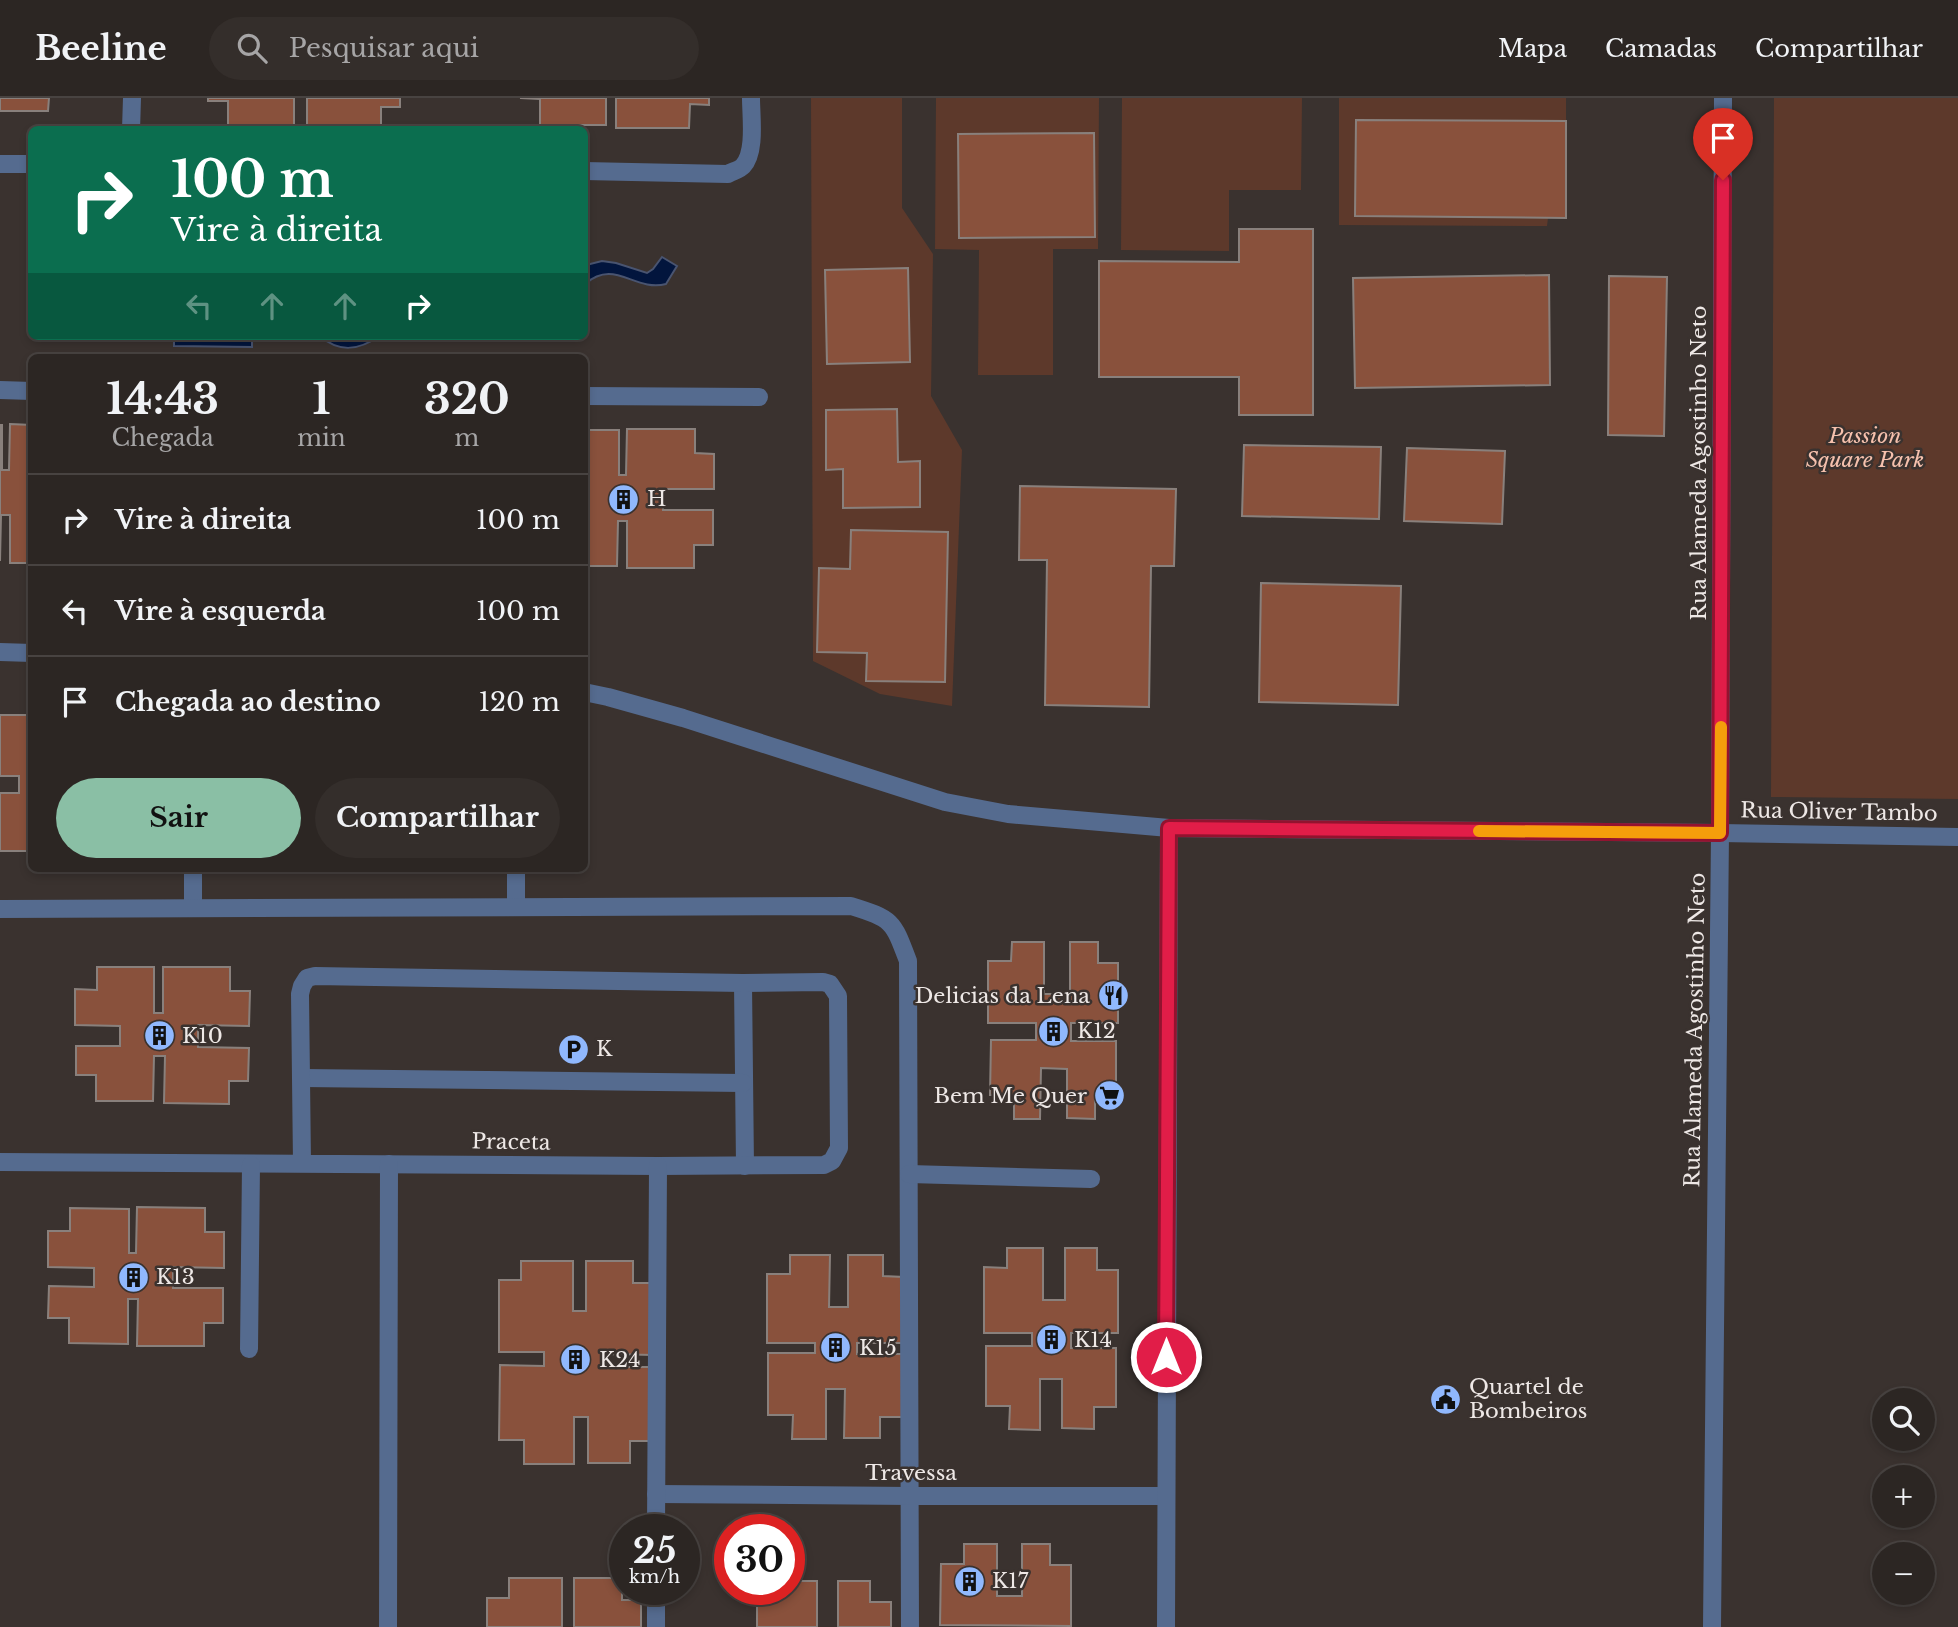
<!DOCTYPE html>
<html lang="pt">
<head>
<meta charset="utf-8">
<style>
  body { margin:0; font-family:"Libre Baskerville",serif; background:#342e2b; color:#f1f3f6; height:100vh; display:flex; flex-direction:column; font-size:26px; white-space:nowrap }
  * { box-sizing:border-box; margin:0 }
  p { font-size:23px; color:#a6a5a6 }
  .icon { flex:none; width:38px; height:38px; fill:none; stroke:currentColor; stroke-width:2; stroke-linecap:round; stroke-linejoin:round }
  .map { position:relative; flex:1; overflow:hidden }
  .sheet { position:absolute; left:28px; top:256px; width:560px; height:518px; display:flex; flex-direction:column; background:#2c2623; border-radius:10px; box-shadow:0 4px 10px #0003,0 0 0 2px #484341 }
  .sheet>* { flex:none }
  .hud { position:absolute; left:28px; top:28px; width:560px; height:214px; border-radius:10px; box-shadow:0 4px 10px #0003,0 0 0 2px #484341; background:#0b6e4f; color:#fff; overflow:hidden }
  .tools { position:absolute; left:1872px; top:1290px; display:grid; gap:14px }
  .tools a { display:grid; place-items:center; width:63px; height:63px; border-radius:50%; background:#2c2623; box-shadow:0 4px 10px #0003,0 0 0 2px #484341; font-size:35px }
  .speed { position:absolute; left:609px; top:1416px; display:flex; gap:14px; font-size:35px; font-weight:700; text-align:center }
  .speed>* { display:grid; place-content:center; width:91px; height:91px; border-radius:50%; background:#2c2623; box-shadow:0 4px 10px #0003,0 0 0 2px #484341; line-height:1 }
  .speed small { font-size:18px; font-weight:400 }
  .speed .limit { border:10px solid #d22; background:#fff; color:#111 }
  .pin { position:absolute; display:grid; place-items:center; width:60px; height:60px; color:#fff; margin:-72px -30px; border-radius:50% 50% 50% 0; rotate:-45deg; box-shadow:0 0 7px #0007 }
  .pin .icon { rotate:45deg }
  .me { position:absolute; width:77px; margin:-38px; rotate:0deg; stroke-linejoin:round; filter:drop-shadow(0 0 5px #0008) }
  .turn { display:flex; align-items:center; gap:24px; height:147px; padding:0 28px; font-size:32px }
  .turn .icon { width:91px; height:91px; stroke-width:2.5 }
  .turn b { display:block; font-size:49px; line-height:60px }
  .lanes { display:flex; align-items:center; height:66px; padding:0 28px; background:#0003; justify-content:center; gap:35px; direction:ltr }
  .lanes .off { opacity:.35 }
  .eta { display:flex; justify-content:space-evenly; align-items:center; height:119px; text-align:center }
  .eta b { font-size:42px; font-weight:700; line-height:49px }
  .button { display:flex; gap:14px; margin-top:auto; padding:14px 28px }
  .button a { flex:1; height:80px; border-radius:42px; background:#8abfa5; color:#111; font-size:28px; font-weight:700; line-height:80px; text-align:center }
  .button a+a { background:#342e2b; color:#f1f3f6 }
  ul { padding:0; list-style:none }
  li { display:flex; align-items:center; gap:21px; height:91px; padding:0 28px; border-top:2px solid #484341 }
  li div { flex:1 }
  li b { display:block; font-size:26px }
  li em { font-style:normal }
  header { display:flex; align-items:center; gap:42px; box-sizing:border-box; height:98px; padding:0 35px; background:#2c2623; border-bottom:2px solid #484341 }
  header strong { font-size:33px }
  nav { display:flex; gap:38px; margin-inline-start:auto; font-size:24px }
  .search { width:490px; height:63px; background:#342e2b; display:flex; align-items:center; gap:18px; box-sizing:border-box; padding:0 24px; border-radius:38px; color:#a6a5a6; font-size:26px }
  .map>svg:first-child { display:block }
</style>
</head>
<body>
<header>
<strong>Beeline</strong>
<div class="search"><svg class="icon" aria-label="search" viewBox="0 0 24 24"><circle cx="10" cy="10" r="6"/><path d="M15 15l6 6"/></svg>Pesquisar aqui</div>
<nav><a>Mapa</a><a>Camadas</a><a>Compartilhar</a></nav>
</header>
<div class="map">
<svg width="1958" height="1529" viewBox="0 0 1958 1529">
  <rect width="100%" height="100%" fill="#3a322f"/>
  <!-- green -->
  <g fill="#5d392b">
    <polygon points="811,0 902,0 902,110 933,156 931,298 962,352 952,608 880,596 813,563"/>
    <polygon points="936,0 1099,0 1098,151 1053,151 1053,277 978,277 979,152 935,151"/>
    <polygon points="1122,0 1302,0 1301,92 1229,92 1229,153 1121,152"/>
    <polygon points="1339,0 1566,0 1566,120 1548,120 1547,128 1339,127"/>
    <polygon points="1774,0 1958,0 1958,701 1771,699"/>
  </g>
  <!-- water -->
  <g fill="#02153d" stroke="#495470" stroke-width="2">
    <path d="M662,159L677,168L666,186C634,194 615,160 585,186L586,167L602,163L616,165L647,175L653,171Z"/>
    <polygon points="174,238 252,238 252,249 174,248"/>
    <path d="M320,238H379C360,252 339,255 320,238Z"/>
  </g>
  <!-- building -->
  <g fill="#89513c" stroke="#89807c" stroke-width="2">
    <polygon points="0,0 49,0 48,13 0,13"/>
    <polygon points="208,0 294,0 294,29 228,28 228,3 208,3"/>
    <polygon points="307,0 400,0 400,9 381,9 381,31 307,31"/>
    <polygon points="520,0 606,0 606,27 540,27 540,1"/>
    <polygon points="616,0 709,0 709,7 690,6 689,30 616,30"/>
    <polygon points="1356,22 1566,23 1566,120 1355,118"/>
    <polygon points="1094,35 1095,139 959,140 958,36"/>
    <polygon points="1239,131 1313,131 1313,317 1239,317 1239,279 1099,279 1099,163 1239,164"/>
    <polygon points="908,170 910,264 827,266 825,172"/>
    <polygon points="1549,177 1550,287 1355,290 1353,180"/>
    <polygon points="1609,178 1667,179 1664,338 1608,337"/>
    <polygon points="897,311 898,364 920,363 920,409 843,410 843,371 826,372 826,312"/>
    <polygon points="10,326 32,327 32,465 10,465 10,417 1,417 0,463 0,327 2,327 2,372 9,372"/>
    <polygon points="627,331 695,331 695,355 714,356 714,391 663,391 663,412 713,412 713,447 694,447 694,470 627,470 627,423 618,423 617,468 584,468 584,332 619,332 619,377 626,377"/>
    <polygon points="1244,347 1381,349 1379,421 1242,418"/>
    <polygon points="1407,350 1505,353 1502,426 1404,423"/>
    <polygon points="1020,388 1176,391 1174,468 1151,468 1149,609 1045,607 1047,462 1019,462"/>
    <polygon points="851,432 948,434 945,584 866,583 867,555 817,554 819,470 850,471"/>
    <polygon points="1261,485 1401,488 1398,607 1259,604"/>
    <polygon points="0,617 32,617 32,753 0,753 0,695 19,695 19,678 0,678"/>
    <rect x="392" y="770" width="67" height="3"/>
    <polygon points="1012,844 1044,844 1044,896 1070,896 1070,844 1098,844 1098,865 1118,865 1118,925 1071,925 1071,943 1116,943 1116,999 1095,999 1095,1021 1067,1020 1067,971 1041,970 1040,1021 1014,1021 1014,997 990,997 991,942 1036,942 1036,925 988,925 988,863 1011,863"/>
    <polygon points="97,869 154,869 154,915 163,915 163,869 230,869 230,893 250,893 249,928 198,927 198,949 249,950 248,983 229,983 229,1006 164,1005 165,958 154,958 153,1003 96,1003 96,977 76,977 76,948 120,948 120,928 75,927 75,891 97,892"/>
    <polygon points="137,1109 205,1110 205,1134 224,1134 224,1170 173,1169 173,1190 223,1190 223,1225 204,1225 204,1248 137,1248 138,1201 128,1201 128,1246 69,1245 69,1220 48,1220 49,1188 94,1189 94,1170 48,1169 48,1133 70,1133 70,1110 129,1111 129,1155 136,1155"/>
    <polygon points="1007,1150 1043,1150 1043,1202 1065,1202 1065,1150 1097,1150 1097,1172 1118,1172 1118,1235 1071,1235 1071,1250 1116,1250 1116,1309 1094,1309 1094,1331 1062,1330 1062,1281 1040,1281 1040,1332 1009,1331 1010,1308 986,1308 986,1248 1032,1248 1032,1235 984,1235 984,1169 1007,1170"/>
    <polygon points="790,1157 830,1157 829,1209 848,1209 848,1157 883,1157 883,1178 904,1179 903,1245 857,1245 857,1256 902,1256 902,1319 880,1319 880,1340 844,1340 845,1291 826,1291 826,1341 792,1341 793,1317 768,1317 768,1255 815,1255 815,1245 767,1245 767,1176 790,1176"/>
    <polygon points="521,1163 573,1163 573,1213 586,1213 586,1163 633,1163 633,1185 654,1185 653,1257 608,1256 608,1269 652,1269 652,1343 630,1343 630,1365 588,1365 588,1319 574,1319 574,1366 524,1366 524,1342 499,1342 500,1267 544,1268 544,1254 499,1254 499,1182 521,1182"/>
    <polygon points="964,1446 997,1446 997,1498 1022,1498 1022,1446 1050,1446 1050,1467 1071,1467 1071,1528 940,1527 941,1466 964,1466"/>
    <polygon points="509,1480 562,1480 562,1529 487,1529 487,1500 509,1500"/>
    <polygon points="574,1480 622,1480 622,1502 641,1502 641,1529 574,1529"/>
    <polygon points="789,1483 817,1483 817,1529 757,1529 757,1502 780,1502 780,1491 789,1491"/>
    <polygon points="838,1483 870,1483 870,1504 891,1504 891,1529 838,1529"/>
  </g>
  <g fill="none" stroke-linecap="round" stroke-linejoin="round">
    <!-- minor -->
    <g stroke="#556b8f" stroke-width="18">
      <polyline points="131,32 132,0"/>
      <polyline points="0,66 32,66"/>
      <path d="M584,73L728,76C733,73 739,72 743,68C756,54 751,19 751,0"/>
      <polyline points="0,292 32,293"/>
      <polyline points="584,298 759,299"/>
      <polyline points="0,554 32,555"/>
      <polyline points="584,594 608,599 683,620 945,704 1008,716 1169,730 1720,735 1958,739"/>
      <polyline points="516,770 516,809"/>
      <polyline points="193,810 193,770"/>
      <path d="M0,811L851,808C893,821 893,823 908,863L910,1529"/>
      <polyline points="743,885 745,1068"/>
      <polyline points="302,980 743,985"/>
      <polyline points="0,1064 658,1068 824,1067 832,1063 839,1050 838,898 830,886 823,884 743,885 315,878 307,880 302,888 300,896 302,1065"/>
      <polyline points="909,1076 1091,1081"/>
      <polyline points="249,1251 251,1067"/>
      <polyline points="656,1396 911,1398 1165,1398"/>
      <polyline points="656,1432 658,1068"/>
      <polyline points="388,1529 389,1066"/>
      <polyline points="656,1529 656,1491"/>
      <polyline points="1166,1529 1169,730"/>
      <polyline points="1712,1529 1720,735 1723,0"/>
    </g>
  </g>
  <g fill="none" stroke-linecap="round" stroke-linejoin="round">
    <defs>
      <polyline id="route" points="1166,1259 1169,730 1720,735 1723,82"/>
    </defs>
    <!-- route casing -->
    <use href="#route" stroke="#92132f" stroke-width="18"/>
    <!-- route -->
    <use href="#route" stroke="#e11d48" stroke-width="12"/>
    <!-- slow -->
    <polyline stroke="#f59e0b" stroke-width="12" points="1479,733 1720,735 1721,629"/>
  </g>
  <!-- icons -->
  <defs>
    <symbol id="building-disc" viewBox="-11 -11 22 22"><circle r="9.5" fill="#90b8fd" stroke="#3a322f"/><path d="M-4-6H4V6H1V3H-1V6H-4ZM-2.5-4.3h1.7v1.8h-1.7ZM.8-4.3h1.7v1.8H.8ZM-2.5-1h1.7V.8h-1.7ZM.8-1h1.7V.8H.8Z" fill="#111"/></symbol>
    <symbol id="restaurant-disc" viewBox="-11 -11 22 22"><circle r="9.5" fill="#90b8fd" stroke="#3a322f"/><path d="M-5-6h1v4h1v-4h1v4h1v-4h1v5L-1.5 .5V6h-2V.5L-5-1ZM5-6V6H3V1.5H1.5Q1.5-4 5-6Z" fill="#111"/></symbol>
    <symbol id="parking-disc" viewBox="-11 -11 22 22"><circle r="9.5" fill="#90b8fd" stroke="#3a322f"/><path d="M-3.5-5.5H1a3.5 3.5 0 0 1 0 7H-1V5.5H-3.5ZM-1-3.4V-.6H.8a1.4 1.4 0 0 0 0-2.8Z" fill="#111"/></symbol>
    <symbol id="supermarket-disc" viewBox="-11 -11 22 22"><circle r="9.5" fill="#90b8fd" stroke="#3a322f"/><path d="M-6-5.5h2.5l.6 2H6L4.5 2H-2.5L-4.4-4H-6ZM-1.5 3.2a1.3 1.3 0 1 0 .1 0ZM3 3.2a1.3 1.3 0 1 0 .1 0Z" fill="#111"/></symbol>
    <symbol id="civic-disc" viewBox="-11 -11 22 22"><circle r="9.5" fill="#90b8fd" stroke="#3a322f"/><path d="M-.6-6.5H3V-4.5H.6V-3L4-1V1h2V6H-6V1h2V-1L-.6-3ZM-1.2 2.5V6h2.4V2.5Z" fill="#111"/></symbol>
  </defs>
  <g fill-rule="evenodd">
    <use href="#building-disc" x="606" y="384" width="35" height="35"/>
    <use href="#restaurant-disc" x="1096" y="880" width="35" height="35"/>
    <use href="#building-disc" x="1036" y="916" width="35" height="35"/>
    <use href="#building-disc" x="142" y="920" width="35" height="35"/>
    <use href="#parking-disc" x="556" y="934" width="35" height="35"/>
    <use href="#supermarket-disc" x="1092" y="980" width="35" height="35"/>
    <use href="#building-disc" x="116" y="1162" width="35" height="35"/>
    <use href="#building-disc" x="1034" y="1224" width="35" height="35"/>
    <use href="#building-disc" x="818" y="1232" width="35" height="35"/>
    <use href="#building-disc" x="558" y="1244" width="35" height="35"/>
    <use href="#civic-disc" x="1428" y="1284" width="35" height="35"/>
    <use href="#building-disc" x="952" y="1466" width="35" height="35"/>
  </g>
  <g text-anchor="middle" stroke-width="5" stroke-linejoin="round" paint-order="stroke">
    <!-- park labels -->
    <g font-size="21" font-style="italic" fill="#f6c1ad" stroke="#3a322f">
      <text x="1865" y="345">Passion<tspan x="1865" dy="24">Square Park</tspan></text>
    </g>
    <!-- street labels -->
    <g font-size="21" fill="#eee8e6" stroke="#3a322f">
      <text transform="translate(1699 365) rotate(-90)" y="7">Rua Alameda Agostinho Neto</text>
      <text transform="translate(1839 714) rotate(1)" y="7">Rua Oliver Tambo</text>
      <text transform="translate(1695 932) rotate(-89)" y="7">Rua Alameda Agostinho Neto</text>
      <text transform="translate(511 1044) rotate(1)" y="7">Praceta</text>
      <text x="911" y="1382">Travessa</text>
    </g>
    <!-- poi labels -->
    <g font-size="21" fill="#eee8e6" stroke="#3a322f" text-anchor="start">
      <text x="647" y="408">H</text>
      <text x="1090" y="905" text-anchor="end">Delicias da Lena</text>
      <text x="1077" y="940">K12</text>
      <text x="182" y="945">K10</text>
      <text x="596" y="958">K</text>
      <text x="1087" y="1005" text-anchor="end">Bem Me Quer</text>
      <text x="156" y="1186">K13</text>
      <text x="1074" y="1249">K14</text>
      <text x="859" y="1257">K15</text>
      <text x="599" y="1269">K24</text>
      <text x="1469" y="1296">Quartel de<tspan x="1469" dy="24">Bombeiros</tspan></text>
      <text x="992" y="1490">K17</text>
    </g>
  </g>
</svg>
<div class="tools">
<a><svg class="icon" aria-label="search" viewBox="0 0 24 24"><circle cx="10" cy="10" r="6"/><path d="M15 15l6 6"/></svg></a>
<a>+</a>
<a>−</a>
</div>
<div class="speed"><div>25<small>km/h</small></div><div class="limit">30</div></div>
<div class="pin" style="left:1723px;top:82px;background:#d93025"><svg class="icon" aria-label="arrive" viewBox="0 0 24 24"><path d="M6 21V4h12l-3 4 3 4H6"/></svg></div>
<svg class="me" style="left:1166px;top:1259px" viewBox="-20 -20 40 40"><circle r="17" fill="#e11d48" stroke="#fff" stroke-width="3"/><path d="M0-11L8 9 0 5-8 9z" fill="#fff"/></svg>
<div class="hud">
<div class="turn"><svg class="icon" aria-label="right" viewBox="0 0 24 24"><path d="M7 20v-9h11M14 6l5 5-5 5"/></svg><div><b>100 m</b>Vire à direita</div></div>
<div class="lanes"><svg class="icon off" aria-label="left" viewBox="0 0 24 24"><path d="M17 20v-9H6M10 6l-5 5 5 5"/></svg><svg class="icon off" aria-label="ahead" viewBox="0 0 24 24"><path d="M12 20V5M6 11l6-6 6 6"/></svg><svg class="icon off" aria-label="ahead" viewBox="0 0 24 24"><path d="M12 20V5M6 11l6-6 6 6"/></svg><svg class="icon" aria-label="right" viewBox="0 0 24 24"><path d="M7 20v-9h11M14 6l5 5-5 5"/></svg></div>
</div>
<section class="sheet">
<div class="eta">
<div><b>14:43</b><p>Chegada</p></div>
<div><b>1</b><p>min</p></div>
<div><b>320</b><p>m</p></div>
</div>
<ul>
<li><svg class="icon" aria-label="right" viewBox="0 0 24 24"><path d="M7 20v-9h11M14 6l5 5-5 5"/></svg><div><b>Vire à direita</b></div><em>100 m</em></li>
<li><svg class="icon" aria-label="left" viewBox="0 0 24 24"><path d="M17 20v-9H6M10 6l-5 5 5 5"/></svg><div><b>Vire à esquerda</b></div><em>100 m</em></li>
<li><svg class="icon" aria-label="arrive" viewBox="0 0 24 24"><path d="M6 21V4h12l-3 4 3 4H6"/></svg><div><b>Chegada ao destino</b></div><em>120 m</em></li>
</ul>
<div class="button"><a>Sair</a><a>Compartilhar</a></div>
</section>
</div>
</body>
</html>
